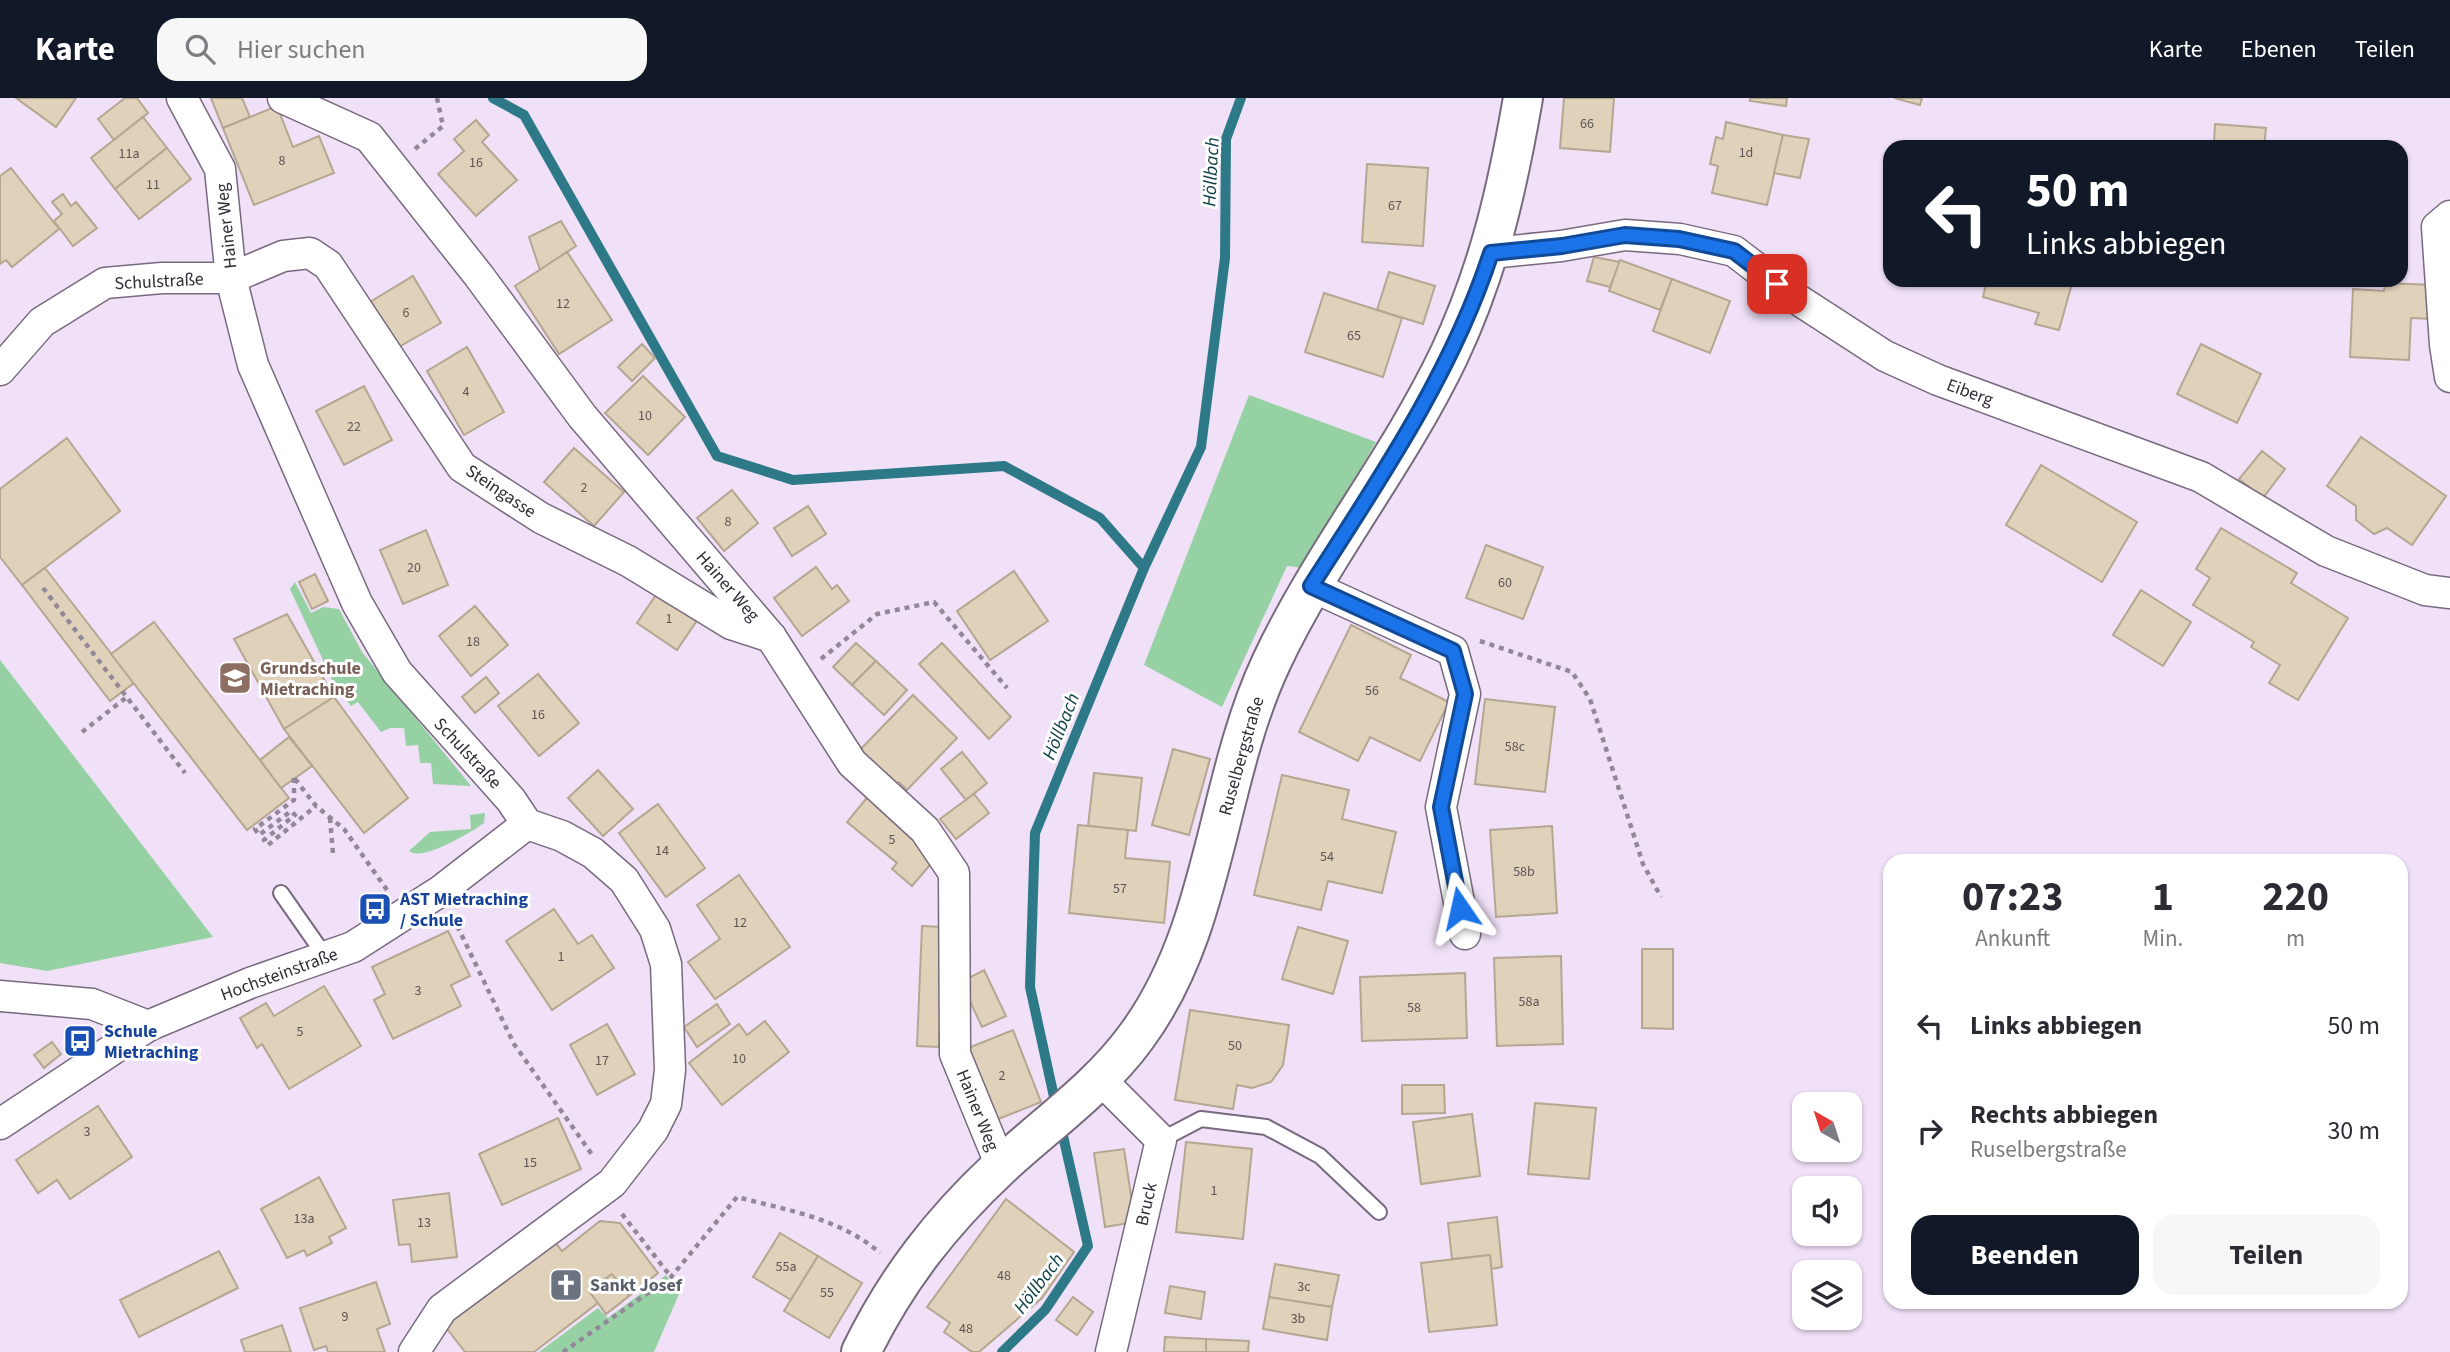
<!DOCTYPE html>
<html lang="de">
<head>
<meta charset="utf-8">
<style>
  body { margin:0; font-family:"Source Sans 3",sans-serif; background:#f7f7f7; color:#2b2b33; height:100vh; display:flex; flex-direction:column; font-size:26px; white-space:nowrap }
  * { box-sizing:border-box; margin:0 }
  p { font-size:23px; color:#7c7c81 }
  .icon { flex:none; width:38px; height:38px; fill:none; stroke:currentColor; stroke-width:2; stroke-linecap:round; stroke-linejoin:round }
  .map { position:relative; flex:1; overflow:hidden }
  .panel { position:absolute; left:1883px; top:756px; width:525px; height:455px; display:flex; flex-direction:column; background:#fff; border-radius:21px; box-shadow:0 2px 5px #0004 }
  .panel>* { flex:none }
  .guide { position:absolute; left:1883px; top:42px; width:525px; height:147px; border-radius:21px; box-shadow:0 2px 5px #0004; background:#111827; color:#fff; overflow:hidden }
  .needle { width:46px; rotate:321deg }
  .buttons { position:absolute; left:1792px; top:994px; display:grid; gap:14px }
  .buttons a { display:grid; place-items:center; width:70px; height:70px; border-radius:14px; background:#fff; box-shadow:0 2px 5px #0004; font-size:35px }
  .pin { position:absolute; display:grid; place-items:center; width:60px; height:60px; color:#fff; margin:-30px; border-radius:14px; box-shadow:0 4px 10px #0006 }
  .me { position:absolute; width:77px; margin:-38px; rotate:349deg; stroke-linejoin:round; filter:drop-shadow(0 0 5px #0008) }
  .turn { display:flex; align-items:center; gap:24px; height:147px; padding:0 28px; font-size:32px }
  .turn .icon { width:91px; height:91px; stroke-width:2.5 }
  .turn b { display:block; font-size:49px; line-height:60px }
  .eta { display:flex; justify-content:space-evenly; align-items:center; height:119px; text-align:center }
  .eta b { font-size:42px; font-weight:700; line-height:49px }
  .action { display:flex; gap:14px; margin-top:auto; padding:14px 28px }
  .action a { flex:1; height:80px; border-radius:21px; background:#111827; color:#fff; font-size:28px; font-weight:700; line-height:80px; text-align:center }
  .action a+a { background:#f7f7f7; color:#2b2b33 }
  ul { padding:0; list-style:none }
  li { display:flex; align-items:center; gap:21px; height:105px; padding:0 28px }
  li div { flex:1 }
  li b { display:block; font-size:26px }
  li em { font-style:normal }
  header { display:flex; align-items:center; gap:42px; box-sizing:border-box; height:98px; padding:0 35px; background:#111827; color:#fff }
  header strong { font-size:33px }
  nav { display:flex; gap:38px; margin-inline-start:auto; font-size:24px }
  .search { width:490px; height:63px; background:#f7f7f7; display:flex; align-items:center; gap:18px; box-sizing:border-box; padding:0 24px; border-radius:21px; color:#7c7c81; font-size:26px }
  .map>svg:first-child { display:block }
</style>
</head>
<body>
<header>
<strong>Karte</strong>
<div class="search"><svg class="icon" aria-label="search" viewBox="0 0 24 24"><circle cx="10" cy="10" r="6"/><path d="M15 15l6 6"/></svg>Hier suchen</div>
<nav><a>Karte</a><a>Ebenen</a><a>Teilen</a></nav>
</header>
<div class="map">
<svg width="2450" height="1254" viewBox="0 0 2450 1254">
  <rect width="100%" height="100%" fill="#f0e1f8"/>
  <!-- green -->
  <g fill="#96d1a4">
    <polygon points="1249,297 1376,344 1303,470 1287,468 1222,609 1144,567"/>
    <polygon points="295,484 311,515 323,509 339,511 362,554 471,688 433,686 431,665 420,665 418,647 406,648 404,630 390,630 381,634 358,604 351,608 335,588 290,491"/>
    <polygon points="0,562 213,839 47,873 0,865"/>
    <path d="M485,715L484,725C471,734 423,764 409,753L430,734L471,731L470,717Z"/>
    <polygon points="666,1177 679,1196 654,1254 539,1254 598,1210 608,1220"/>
  </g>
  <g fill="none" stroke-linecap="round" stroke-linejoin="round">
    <!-- stream -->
    <g stroke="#2e7987" stroke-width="10">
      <polyline points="493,0 524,17 717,358 793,382 1004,368 1100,420 1144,470"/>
      <polyline points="1056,1008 1030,889 1035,735 1144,470 1201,349 1225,160 1226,41 1241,0"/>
      <polyline points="1002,1254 1045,1212 1088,1148 1061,1029"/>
    </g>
  </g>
  <!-- building -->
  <g fill="#e0d1ba" stroke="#b5a691" stroke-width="2">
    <polygon points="16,0 76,0 56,29"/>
    <polygon points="125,0 137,0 148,15 114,42 98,21"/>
    <polygon points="211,0 242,0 250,19 223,30"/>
    <polygon points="1564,0 1614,0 1610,54 1560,50"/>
    <polygon points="1750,0 1787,0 1786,8 1750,3"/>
    <polygon points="1894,0 1922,0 1920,7"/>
    <polygon points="277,8 293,49 319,38 334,75 254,107 223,30"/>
    <polygon points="143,19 167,50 115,91 91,60"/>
    <polygon points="476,22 489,37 482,44 517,82 476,118 438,76 464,53 454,41"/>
    <polygon points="1726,24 1783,37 1767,107 1712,95 1718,68 1710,66 1716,39 1723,41"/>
    <polygon points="2215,26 2266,30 2264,49 2230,49 2230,45 2214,44"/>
    <polygon points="1783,37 1809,41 1800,80 1774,75"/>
    <polygon points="167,50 191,81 139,121 115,91"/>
    <polygon points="1367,66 1428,70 1423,148 1362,144"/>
    <polygon points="11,70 59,131 12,169 6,162 0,166 0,78"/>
    <polygon points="63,96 71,108 76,104 97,130 73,148 54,123 62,116 52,104"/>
    <polygon points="561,123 576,148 540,172 529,139"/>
    <polygon points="567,154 612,222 559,256 515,188"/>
    <polygon points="1594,159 1620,164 1610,189 1587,183"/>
    <polygon points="1620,162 1672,181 1660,212 1609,193"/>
    <polygon points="1389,174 1435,188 1423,226 1377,212"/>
    <polygon points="413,178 441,225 397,250 370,204"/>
    <polygon points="1672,181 1730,203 1710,255 1653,233"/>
    <polygon points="1987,182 2073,182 2059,232 2035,226 2039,215 1983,199"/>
    <polygon points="2385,185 2434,187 2432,221 2411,220 2409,262 2350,259 2353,191 2384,193"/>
    <polygon points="1324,195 1402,220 1383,279 1305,254"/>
    <polygon points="642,246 655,260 632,283 618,269"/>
    <polygon points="2201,246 2261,276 2237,325 2177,296"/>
    <polygon points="467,249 504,314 464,337 427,273"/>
    <polygon points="643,278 685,319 648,357 605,315"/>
    <polygon points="364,288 392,342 344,367 316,313"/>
    <polygon points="2361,339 2446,398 2412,447 2387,430 2374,436 2356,422 2356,408 2327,388"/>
    <polygon points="67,340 120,413 22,487 0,459 0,391"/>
    <polygon points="574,350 624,394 594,428 544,384"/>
    <polygon points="2262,353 2285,371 2263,400 2239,381"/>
    <polygon points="2041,367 2137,424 2102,484 2006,427"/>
    <polygon points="732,392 758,425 724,453 697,420"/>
    <polygon points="808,408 826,436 792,458 774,430"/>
    <polygon points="2221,430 2297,475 2291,485 2348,520 2298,602 2269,585 2280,567 2251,549 2254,544 2193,507 2210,480 2196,471"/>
    <polygon points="426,432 448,487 403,506 380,452"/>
    <polygon points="1486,447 1543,469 1523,521 1466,500"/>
    <polygon points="816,469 832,491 837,487 849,503 802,538 774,500"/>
    <polygon points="45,470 134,585 110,603 22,487"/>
    <polygon points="1014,473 1048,523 990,562 957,513"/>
    <polygon points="315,476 328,503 312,511 299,484"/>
    <polygon points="662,488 702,515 677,552 637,525"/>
    <polygon points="2141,492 2191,524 2163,568 2113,537"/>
    <polygon points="475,508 508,547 471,578 439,538"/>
    <polygon points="287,516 334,599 284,631 234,541"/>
    <polygon points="154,524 289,700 247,732 111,556"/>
    <polygon points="1351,527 1411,557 1400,580 1449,604 1420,663 1370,639 1358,663 1299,634"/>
    <polygon points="856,545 876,563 852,587 833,569"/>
    <polygon points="942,545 1011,619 989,641 919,566"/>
    <polygon points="876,563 907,592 884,617 852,587"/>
    <polygon points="538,576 579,625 539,658 498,608"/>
    <polygon points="486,579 499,595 475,615 462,599"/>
    <polygon points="913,597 957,640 907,692 899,684 891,691 856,656"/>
    <polygon points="334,599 408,700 364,735 284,631"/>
    <polygon points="1485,601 1555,609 1545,694 1475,686"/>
    <polygon points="289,639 312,668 281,690 260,662"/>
    <polygon points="1173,651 1210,661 1189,737 1152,727"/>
    <polygon points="962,654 987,685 966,702 941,671"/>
    <polygon points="598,672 633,711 603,738 568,700"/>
    <polygon points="1094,675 1142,680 1136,733 1088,728"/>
    <polygon points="1282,677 1349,692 1342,721 1396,734 1382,795 1328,783 1321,812 1254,797"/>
    <polygon points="870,696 920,738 915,744 935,761 912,788 892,771 897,765 847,724"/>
    <polygon points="974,696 989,715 956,741 940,721"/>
    <polygon points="658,706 705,770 666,799 619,735"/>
    <polygon points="1078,727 1128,732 1125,760 1170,764 1164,825 1069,815"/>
    <polygon points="1552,728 1557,815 1496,819 1490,732"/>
    <polygon points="739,777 790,849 715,901 688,864 720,841 697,807"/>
    <polygon points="554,811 578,846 592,837 614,870 552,912 506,843"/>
    <polygon points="922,828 944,829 939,949 917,948"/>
    <polygon points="1298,829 1348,843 1333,896 1282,881"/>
    <polygon points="448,833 470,878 451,887 461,908 393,941 374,902 385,896 372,869"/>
    <polygon points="1642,851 1673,851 1673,931 1642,930"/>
    <polygon points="1561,858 1563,946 1497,948 1494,860"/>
    <polygon points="984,872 1006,918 982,929 961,884"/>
    <polygon points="1465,875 1467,940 1362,943 1360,879"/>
    <polygon points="324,888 361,948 289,991 262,946 257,950 240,920 266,905 274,918"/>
    <polygon points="717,906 730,926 697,949 684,929"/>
    <polygon points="1190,912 1289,927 1283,967 1271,984 1252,990 1237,987 1233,1011 1175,1002"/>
    <polygon points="765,923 789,954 722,1007 689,965 739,926 747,937"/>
    <polygon points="607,926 635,976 597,997 570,947"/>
    <polygon points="1013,932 1041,1004 991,1024 963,952"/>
    <polygon points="52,944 61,956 44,970 34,957"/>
    <polygon points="1402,987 1444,987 1445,1015 1402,1016"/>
    <polygon points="1535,1005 1596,1010 1589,1081 1528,1076"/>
    <polygon points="98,1008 132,1059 70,1101 57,1082 38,1095 16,1062"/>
    <polygon points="1472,1016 1480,1078 1421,1086 1413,1024"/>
    <polygon points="558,1020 581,1071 502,1107 479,1056"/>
    <polygon points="1186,1044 1252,1051 1243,1141 1176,1134"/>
    <polygon points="1124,1051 1135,1124 1105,1129 1094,1055"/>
    <polygon points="319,1079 346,1130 329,1139 332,1145 307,1158 304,1152 287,1160 261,1111"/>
    <polygon points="449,1095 457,1159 412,1164 410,1146 399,1147 393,1102"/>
    <polygon points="1006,1101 1074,1154 1042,1200 979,1254 972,1254 944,1234 950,1225 927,1209"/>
    <polygon points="1497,1119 1502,1169 1491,1171 1490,1157 1452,1161 1448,1125"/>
    <polygon points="600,1123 620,1125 658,1175 606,1216 598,1205 534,1254 465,1254 441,1223 551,1139 562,1153"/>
    <polygon points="780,1135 818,1158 791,1202 753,1179"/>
    <polygon points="219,1153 238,1190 139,1239 120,1202"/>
    <polygon points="1490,1157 1497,1227 1429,1234 1421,1165"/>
    <polygon points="818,1158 862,1185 829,1240 784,1213"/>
    <polygon points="1275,1166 1339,1177 1332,1209 1269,1199"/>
    <polygon points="612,1176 629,1198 606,1216 589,1193"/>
    <polygon points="376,1184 390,1226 377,1231 385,1254 328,1254 326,1248 314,1252 300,1210"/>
    <polygon points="1170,1188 1205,1194 1201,1221 1165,1215"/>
    <polygon points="1073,1199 1093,1214 1077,1237 1056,1222"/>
    <polygon points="1269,1199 1332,1209 1327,1242 1263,1231"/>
    <polygon points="282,1227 291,1254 245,1254 241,1242"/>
    <polygon points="1165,1239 1206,1241 1206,1254 1164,1254"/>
    <polygon points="1206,1241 1249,1243 1248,1254 1206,1254"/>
  </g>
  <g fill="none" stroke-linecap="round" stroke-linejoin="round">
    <defs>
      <g id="service">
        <polyline points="281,795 325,858"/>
        <polyline points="1161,1042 1201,1021 1266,1029 1320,1058 1379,1114"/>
      </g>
      <g id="minor">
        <polyline points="182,0 220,71 231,180 283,158 310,155 328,167 462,369 541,420 628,463 731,526 771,539"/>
        <polyline points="283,0 369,39 479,178 582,318 771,539 852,665 925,732 954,775 955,956 1001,1068"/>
        <polyline points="2450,118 2437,129 2445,247 2450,279"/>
        <polyline points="1491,155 1561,148 1625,137 1680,141 1734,153 1794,199 1885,258 1938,282 2201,379 2326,453 2425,492 2450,495"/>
        <polyline points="0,272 42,224 105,185 162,180 231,180 253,267 357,505 397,574 511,702 527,726 562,738 593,755 624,782 655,831 666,866 670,972 666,1006 653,1032 612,1085 442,1211 414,1254"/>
        <polyline points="1311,488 1453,553 1465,596 1441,709 1465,836"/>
        <polyline points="0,898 92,906 148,928 250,885 353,849 439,794 527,726"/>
        <polyline points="1099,980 1161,1042 1111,1254"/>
        <polyline points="0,1026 148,928"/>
      </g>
      <path id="secondary" d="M861,1254C896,1182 941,1124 1000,1069C1045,1027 1099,990 1136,939C1217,830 1215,685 1271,565C1321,458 1398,364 1449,257C1489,172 1507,92 1523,0"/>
    </defs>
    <!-- service casing -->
    <use href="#service" stroke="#776a7e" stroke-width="18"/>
    <!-- minor casing -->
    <use href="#minor" stroke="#776a7e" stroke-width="33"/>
    <!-- secondary casing -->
    <use href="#secondary" stroke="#776a7e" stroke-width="42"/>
    <!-- path -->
    <g stroke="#928898" stroke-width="4.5" stroke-dasharray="5 5" stroke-linecap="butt">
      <polyline points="415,51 443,28 437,0"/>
      <polyline points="43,490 185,675"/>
      <polyline points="1480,543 1572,574 1590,601 1643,766 1661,799"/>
      <polyline points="821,561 877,516 934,504 1007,590"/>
      <polyline points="82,634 127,599"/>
      <polyline points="294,680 294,702 255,731 259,737 291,713 295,717 264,742 268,747 316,708"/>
      <polyline points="295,681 316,708 344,731 387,792"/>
      <polyline points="330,720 333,755"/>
      <polyline points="453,819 514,946 593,1058"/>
      <polyline points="622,1116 671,1179"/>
      <path d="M563,1254L671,1179L737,1099C786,1112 840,1120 880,1155"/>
    </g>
    <!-- service -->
    <use href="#service" stroke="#fff" stroke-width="14"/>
    <!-- minor -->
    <use href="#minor" stroke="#fff" stroke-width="30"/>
    <!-- secondary -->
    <use href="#secondary" stroke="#fff" stroke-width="38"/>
  </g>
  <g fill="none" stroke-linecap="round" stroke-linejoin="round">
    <defs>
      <path id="route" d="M1460,810L1441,709L1465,596L1453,553L1311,488C1379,382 1452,275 1491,155L1562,148L1625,137L1679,141L1734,153L1777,186"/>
    </defs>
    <!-- route casing -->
    <use href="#route" stroke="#114b97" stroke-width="18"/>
    <!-- route -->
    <use href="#route" stroke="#1a73e8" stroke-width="12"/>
  </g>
  <!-- icons -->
  <defs>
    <symbol id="school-square" viewBox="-11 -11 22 22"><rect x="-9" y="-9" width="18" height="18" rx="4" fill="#8d6e63" stroke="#fff"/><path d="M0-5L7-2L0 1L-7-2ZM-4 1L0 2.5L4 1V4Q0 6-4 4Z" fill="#fff"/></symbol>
    <symbol id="bus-square" viewBox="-11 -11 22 22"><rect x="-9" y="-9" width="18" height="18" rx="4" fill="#1a4fb4" stroke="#fff"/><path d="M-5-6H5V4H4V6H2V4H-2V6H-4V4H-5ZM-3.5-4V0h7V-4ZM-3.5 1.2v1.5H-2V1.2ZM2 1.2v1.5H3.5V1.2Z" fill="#fff"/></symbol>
    <symbol id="church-square" viewBox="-11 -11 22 22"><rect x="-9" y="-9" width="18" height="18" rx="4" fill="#6b7280" stroke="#fff"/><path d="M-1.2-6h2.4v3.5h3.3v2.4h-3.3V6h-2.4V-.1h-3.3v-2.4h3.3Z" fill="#fff"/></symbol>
  </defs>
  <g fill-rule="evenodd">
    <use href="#school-square" x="216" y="561" width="38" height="38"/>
    <use href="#bus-square" x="356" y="792" width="38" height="38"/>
    <use href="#bus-square" x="61" y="924" width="38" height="38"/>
    <use href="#church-square" x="547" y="1168" width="38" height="38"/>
  </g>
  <g text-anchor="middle" stroke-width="6" stroke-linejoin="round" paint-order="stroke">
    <!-- number labels -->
    <g font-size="14" fill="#5e5556">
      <text x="1587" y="30">66</text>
      <text x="1746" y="59">1d</text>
      <text x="129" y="60">11a</text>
      <text x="282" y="67">8</text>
      <text x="476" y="69">16</text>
      <text x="153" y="91">11</text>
      <text x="1395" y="112">67</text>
      <text x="563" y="210">12</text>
      <text x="406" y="219">6</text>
      <text x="1354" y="242">65</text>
      <text x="466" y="298">4</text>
      <text x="645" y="322">10</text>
      <text x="354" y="333">22</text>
      <text x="584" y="394">2</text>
      <text x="728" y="428">8</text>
      <text x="414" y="474">20</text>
      <text x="1505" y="489">60</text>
      <text x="669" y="525">1</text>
      <text x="473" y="548">18</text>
      <text x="1372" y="597">56</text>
      <text x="538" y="621">16</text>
      <text x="1515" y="653">58c</text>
      <text x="892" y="746">5</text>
      <text x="662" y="757">14</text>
      <text x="1327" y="763">54</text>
      <text x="1524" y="778">58b</text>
      <text x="1120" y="795">57</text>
      <text x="740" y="829">12</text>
      <text x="561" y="863">1</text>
      <text x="418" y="897">3</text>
      <text x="1529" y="908">58a</text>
      <text x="1414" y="914">58</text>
      <text x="300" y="938">5</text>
      <text x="1235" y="952">50</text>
      <text x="739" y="965">10</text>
      <text x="602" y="967">17</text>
      <text x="1002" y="982">2</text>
      <text x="87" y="1038">3</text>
      <text x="530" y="1069">15</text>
      <text x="1214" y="1097">1</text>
      <text x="304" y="1125">13a</text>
      <text x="424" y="1129">13</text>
      <text x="786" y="1173">55a</text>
      <text x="1004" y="1182">48</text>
      <text x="1304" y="1193">3c</text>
      <text x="827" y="1199">55</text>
      <text x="345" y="1223">9</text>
      <text x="1298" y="1225">3b</text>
      <text x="966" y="1235">48</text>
    </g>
    <!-- street labels -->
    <g font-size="18" fill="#322c35" stroke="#fff">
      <text transform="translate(226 128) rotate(-96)" y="6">Hainer Weg</text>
      <text transform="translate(159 183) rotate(-3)" y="6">Schulstraße</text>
      <text transform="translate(1970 294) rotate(20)" y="6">Eiberg</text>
      <text transform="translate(501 393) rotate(34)" y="6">Steingasse</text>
      <text transform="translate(728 488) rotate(49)" y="6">Hainer Weg</text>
      <text transform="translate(468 655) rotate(47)" y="6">Schulstraße</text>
      <text transform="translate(1241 658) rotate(-74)" y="6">Ruselbergstraße</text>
      <text transform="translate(279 876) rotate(-20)" y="6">Hochsteinstraße</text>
      <text transform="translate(978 1012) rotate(68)" y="6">Hainer Weg</text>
      <text transform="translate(1146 1106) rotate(-77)" y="6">Bruck</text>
    </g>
    <!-- education labels -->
    <g font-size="18" font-weight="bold" fill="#785e54" stroke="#fff" text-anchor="start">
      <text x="260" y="576">Grundschule<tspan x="260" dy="21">Mietraching</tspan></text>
    </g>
    <!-- transit labels -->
    <g font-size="18" font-weight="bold" fill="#164399" stroke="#fff" text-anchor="start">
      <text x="400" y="807">AST Mietraching<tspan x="400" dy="21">/ Schule</tspan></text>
      <text x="104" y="939">Schule<tspan x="104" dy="21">Mietraching</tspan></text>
    </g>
    <!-- worship labels -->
    <g font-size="18" font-weight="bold" fill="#5b616d" stroke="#fff" text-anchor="start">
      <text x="590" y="1193">Sankt Josef</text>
    </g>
    <!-- water labels -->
    <g font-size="19" font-style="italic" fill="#0a3c43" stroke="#fff">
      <text transform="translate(1210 74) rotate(-87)" y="7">Höllbach</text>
      <text transform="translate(1060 628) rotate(-68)" y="7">Höllbach</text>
      <text transform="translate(1038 1185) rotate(-53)" y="7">Höllbach</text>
    </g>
  </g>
</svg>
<div class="buttons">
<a><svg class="needle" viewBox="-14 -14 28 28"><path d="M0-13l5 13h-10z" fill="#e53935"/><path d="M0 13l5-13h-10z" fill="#7c7c81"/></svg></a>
<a><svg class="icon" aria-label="sound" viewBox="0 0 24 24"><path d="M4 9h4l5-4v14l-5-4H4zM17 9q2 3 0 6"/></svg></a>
<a><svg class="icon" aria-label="layers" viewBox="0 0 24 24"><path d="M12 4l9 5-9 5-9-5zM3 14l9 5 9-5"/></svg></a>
</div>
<div class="pin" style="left:1777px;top:186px;background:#d93025"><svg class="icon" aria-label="arrive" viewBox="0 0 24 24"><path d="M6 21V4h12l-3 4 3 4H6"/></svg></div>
<svg class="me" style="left:1460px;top:810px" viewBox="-20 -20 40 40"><path d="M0-17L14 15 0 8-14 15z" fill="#1a73e8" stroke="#fff" stroke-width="4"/></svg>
<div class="guide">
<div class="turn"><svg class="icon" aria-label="left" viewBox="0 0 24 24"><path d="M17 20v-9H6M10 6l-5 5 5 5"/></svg><div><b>50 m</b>Links abbiegen</div></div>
</div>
<section class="panel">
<div class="eta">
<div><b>07:23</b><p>Ankunft</p></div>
<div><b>1</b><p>Min.</p></div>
<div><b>220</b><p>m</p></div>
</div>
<ul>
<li><svg class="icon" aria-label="left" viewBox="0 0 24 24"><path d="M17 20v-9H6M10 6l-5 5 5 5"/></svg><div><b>Links abbiegen</b></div><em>50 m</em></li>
<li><svg class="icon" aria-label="right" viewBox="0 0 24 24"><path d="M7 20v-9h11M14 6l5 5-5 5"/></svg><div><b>Rechts abbiegen</b><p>Ruselbergstraße</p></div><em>30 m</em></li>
</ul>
<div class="action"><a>Beenden</a><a>Teilen</a></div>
</section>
</div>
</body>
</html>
